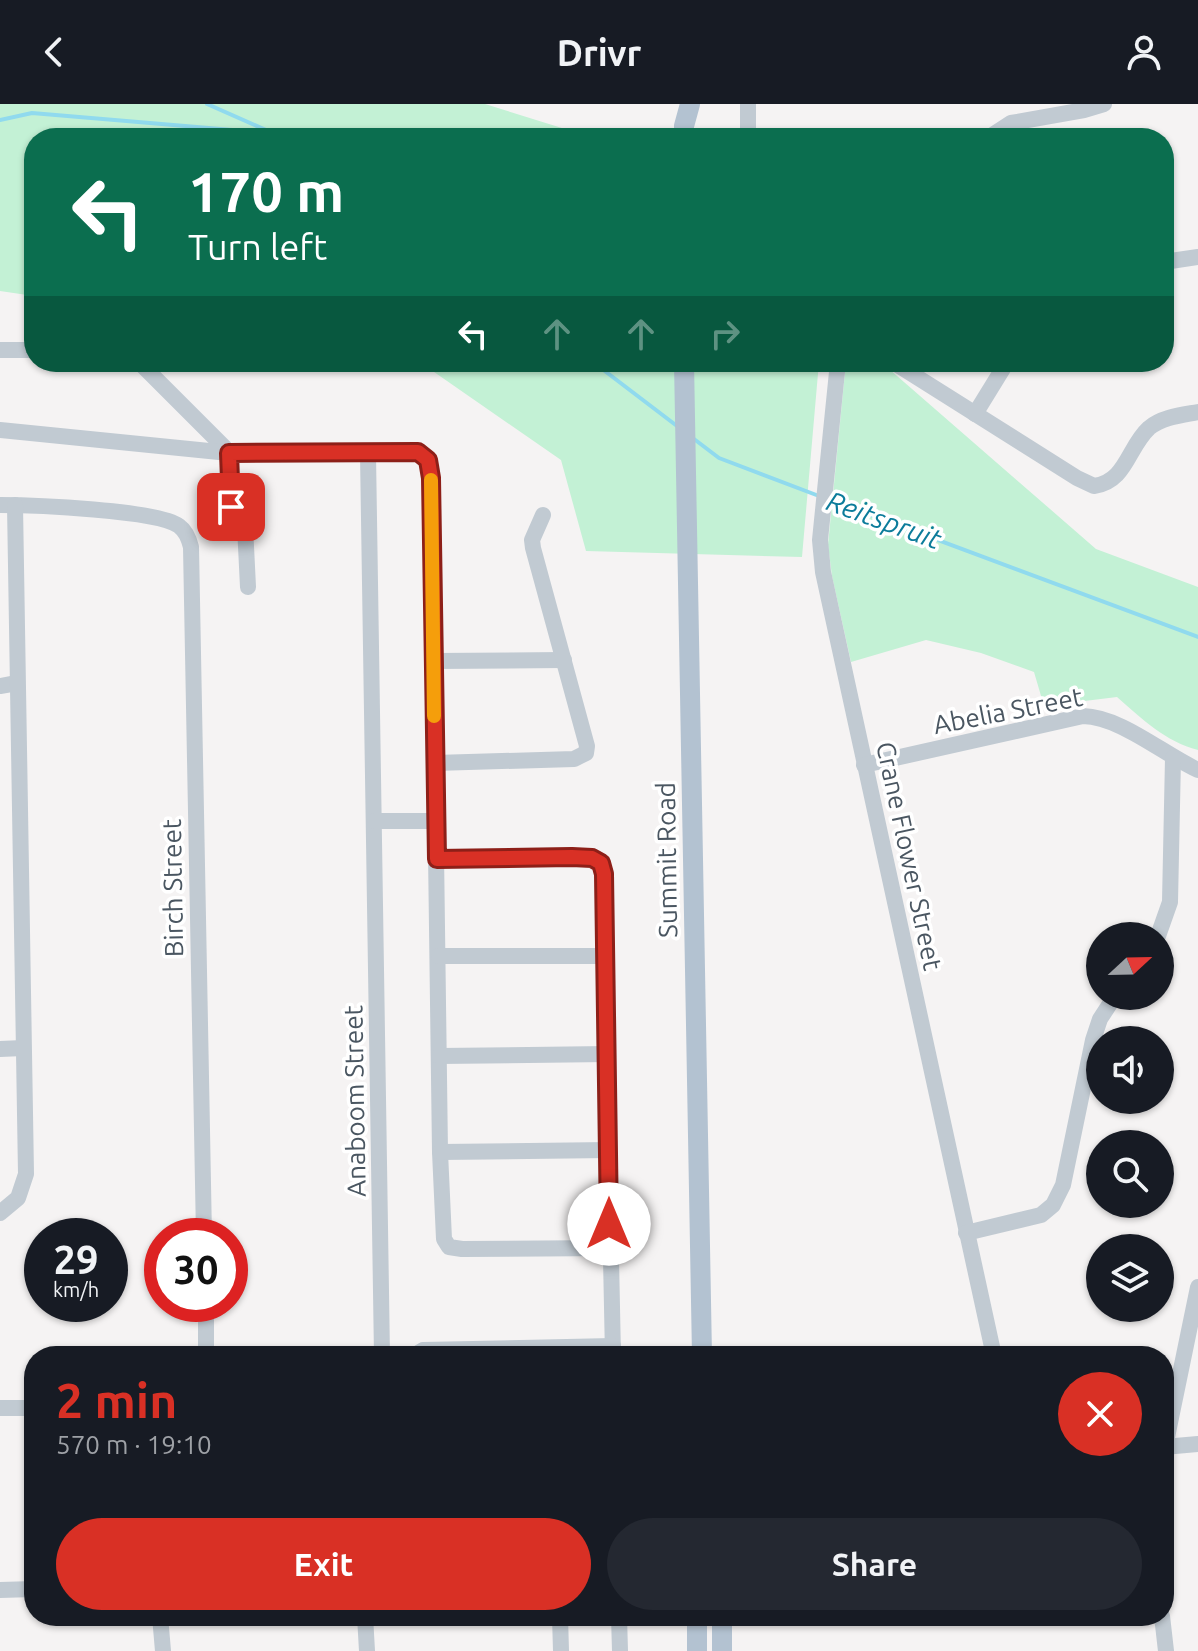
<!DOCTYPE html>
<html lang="en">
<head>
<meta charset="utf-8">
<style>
  body { margin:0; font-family:Ubuntu,sans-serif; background:#242831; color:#f1f3f6; height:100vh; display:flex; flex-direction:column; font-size:30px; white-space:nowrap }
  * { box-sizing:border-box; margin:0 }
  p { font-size:26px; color:#9ea1a6 }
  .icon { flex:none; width:44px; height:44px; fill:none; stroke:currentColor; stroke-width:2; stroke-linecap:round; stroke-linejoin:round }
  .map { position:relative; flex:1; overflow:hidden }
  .panel { position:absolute; left:24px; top:1242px; width:1150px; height:280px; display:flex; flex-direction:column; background:#171b24; border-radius:32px; box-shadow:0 2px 6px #0004 }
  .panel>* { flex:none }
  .top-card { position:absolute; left:24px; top:24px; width:1150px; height:244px; border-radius:32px; box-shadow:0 2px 6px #0004; background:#0b6e4f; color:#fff; overflow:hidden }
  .needle { width:52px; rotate:68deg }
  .buttons { position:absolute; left:1086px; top:818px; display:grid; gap:16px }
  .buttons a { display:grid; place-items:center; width:88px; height:88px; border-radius:50%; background:#171b24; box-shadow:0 2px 6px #0004; font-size:40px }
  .speed { position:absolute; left:24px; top:1114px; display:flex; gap:16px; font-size:40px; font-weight:700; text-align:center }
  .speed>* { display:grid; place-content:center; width:104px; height:104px; border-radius:50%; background:#171b24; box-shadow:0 2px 6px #0004; line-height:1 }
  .speed small { font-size:20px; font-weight:400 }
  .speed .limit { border:12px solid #d22; background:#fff; color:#111 }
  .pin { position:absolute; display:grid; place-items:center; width:68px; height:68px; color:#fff; margin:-34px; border-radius:16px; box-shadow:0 4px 12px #0006 }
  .me { position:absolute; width:88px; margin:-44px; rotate:0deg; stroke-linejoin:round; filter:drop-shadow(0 0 6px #0008) }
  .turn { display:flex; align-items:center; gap:28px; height:168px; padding:0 32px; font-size:36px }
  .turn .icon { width:104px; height:104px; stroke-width:2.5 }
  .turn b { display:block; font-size:56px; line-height:68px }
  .lanes { display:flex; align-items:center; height:76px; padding:0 32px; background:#0003; justify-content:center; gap:40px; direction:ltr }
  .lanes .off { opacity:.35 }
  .round { display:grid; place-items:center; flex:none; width:84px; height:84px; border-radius:42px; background:#242831 }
  .head { display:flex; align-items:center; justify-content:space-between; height:136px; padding:0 32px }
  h1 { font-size:48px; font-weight:700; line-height:60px; color:#d93025 }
  .button { display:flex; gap:16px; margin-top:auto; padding:16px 32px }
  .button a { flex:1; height:92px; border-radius:48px; background:#d93025; color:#fff; font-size:32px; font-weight:700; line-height:92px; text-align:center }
  .button a+a { background:#242831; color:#f1f3f6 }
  header { display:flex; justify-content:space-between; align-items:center; height:104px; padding:0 32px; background:#171b24; font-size:36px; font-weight:700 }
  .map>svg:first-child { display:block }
</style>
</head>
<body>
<header><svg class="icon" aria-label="back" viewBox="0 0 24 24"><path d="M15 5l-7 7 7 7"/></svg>Drivr<svg class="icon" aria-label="person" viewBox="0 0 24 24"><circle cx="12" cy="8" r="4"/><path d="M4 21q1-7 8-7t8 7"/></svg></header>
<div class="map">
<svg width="1198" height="1547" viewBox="0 0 1198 1547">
  <rect width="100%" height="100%" fill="#f5f3f3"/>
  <!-- green -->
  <g fill="#c3f1d5">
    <polygon points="0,0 485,0 594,34 34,34 34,192 0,187"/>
    <polygon points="416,258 819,258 802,453 586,447 561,356 424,261"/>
    <path d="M846,258H881L1096,445L1198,483V646C1166,638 1141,614 1117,593L1044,602L1034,568L981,549L926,536L851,558L832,472L828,441Z"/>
  </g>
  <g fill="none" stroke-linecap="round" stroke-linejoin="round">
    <!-- stream -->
    <g stroke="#90daee" stroke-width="4">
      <polyline points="207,0 284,34"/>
      <polyline points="0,16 32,9 279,30"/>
      <polyline points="593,258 677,322"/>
      <polyline points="694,335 719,354 819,392"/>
      <polyline points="828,395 1198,533"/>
    </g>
    <!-- minor -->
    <g stroke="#c1cad2" stroke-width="16">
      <polyline points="748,0 748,34"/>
      <polyline points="988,34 1011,19 1084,6 1104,0"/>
      <polyline points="1164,158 1198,153"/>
      <polyline points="0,246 34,246"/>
      <path d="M139,258L228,347L231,403C234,411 243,412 245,422L248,483"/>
      <polyline points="838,258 820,436 823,468 994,1252"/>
      <path d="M893,258L1077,374L1094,382C1126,378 1128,343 1149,324C1162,313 1182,311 1198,308"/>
      <polyline points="975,310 1007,258"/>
      <polyline points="0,326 229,349 418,348 428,356 431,374 440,1048 444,1135 449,1143 462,1145 610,1144"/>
      <polyline points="368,350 382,1252"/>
      <path d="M0,401C32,401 158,406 179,422C186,427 189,435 191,443L204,1132"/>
      <polyline points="433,557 564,556"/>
      <polyline points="0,582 17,579"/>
      <polyline points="435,659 574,655 586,649 587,642 533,444 532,436 543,411"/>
      <path d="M864,661L1083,612C1121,613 1163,650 1198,666"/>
      <polyline points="375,717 436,717"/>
      <polyline points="437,755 592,754 601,759 603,764 613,1252"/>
      <polyline points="1158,832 1170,798 1173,654"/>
      <polyline points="439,852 606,852"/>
      <polyline points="0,945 23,944"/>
      <polyline points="439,952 608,950"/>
      <polyline points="440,1048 609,1046"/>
      <polyline points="0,1109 18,1094 26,1070 15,401"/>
      <polyline points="966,1129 1041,1111 1053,1101 1063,1081 1093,936 1100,915 1115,892"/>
      <polyline points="206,1200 206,1252"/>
      <polyline points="413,1252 423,1246 613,1242"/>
      <polyline points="0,1304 34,1304"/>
      <polyline points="1164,1343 1198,1340"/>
      <polyline points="1165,1343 1198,1183"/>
      <polyline points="0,1486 34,1485"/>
      <polyline points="160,1512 163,1547"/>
      <polyline points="365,1512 367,1547"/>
      <polyline points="560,1512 561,1547"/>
      <polyline points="619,1512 620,1547"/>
      <polyline points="1162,1512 1166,1547"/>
    </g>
    <!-- major -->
    <g stroke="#b3c2d1" stroke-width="20">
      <polyline points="684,34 684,22 690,0"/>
      <polyline points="684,258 702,1252"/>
      <polyline points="697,1512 697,1547"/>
      <polyline points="722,1512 722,1547"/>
    </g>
  </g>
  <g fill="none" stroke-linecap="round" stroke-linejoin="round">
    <defs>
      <polyline id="route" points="231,403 229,349 418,348 428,356 431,374 437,755 572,753 592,754 601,759 604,770 609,1120"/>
    </defs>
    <!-- route casing -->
    <use href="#route" stroke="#8d1f18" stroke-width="20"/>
    <!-- route -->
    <use href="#route" stroke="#d93025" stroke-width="14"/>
    <!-- slow -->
    <polyline stroke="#f59e0b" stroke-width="14" points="431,376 434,612"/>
  </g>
  <g text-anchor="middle" stroke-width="7" stroke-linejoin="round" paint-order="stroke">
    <!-- street labels -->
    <g font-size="26" fill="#4a5661" stroke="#fff">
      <text transform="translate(1008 607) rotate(-11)" y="9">Abelia Street</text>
      <text transform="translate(909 752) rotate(78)" y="9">Crane Flower Street</text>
      <text transform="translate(667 756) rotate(-91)" y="9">Summit Road</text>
      <text transform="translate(173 784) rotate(-91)" y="9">Birch Street</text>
      <text transform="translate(355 997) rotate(-91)" y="9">Anaboom Street</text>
    </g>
    <!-- water labels -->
    <g font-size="28" font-style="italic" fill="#0c7c9b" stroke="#fff">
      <text transform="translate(884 416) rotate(20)" y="10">Reitspruit</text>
    </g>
  </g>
</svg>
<div class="buttons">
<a><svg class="needle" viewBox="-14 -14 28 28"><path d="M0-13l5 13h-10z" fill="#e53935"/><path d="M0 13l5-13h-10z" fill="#9ea1a6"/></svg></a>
<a><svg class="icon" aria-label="sound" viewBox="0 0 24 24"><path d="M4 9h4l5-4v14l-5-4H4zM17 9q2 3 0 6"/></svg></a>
<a><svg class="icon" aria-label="search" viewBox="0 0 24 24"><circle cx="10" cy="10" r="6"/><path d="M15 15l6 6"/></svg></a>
<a><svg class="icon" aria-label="layers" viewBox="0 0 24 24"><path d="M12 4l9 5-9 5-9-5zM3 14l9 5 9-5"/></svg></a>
</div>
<div class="speed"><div>29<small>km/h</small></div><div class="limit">30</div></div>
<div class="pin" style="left:231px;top:403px;background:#d93025"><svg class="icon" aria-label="arrive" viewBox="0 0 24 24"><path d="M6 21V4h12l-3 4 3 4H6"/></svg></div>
<svg class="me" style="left:609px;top:1120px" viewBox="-20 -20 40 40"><circle r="19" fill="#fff"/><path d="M0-13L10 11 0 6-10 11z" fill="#d93025"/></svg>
<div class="top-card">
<div class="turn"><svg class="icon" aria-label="left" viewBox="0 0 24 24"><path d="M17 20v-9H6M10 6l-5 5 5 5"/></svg><div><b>170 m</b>Turn left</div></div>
<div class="lanes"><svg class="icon" aria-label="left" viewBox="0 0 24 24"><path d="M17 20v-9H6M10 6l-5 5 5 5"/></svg><svg class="icon off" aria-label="ahead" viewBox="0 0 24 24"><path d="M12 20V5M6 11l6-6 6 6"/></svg><svg class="icon off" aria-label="ahead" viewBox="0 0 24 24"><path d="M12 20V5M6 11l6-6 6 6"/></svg><svg class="icon off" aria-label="right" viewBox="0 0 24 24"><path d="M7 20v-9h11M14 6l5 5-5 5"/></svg></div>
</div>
<section class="panel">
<div class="head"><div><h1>2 min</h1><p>570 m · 19:10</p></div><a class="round" style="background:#d93025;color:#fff"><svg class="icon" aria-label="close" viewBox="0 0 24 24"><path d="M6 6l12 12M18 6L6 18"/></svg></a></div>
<div class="button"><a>Exit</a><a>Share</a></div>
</section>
</div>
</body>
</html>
